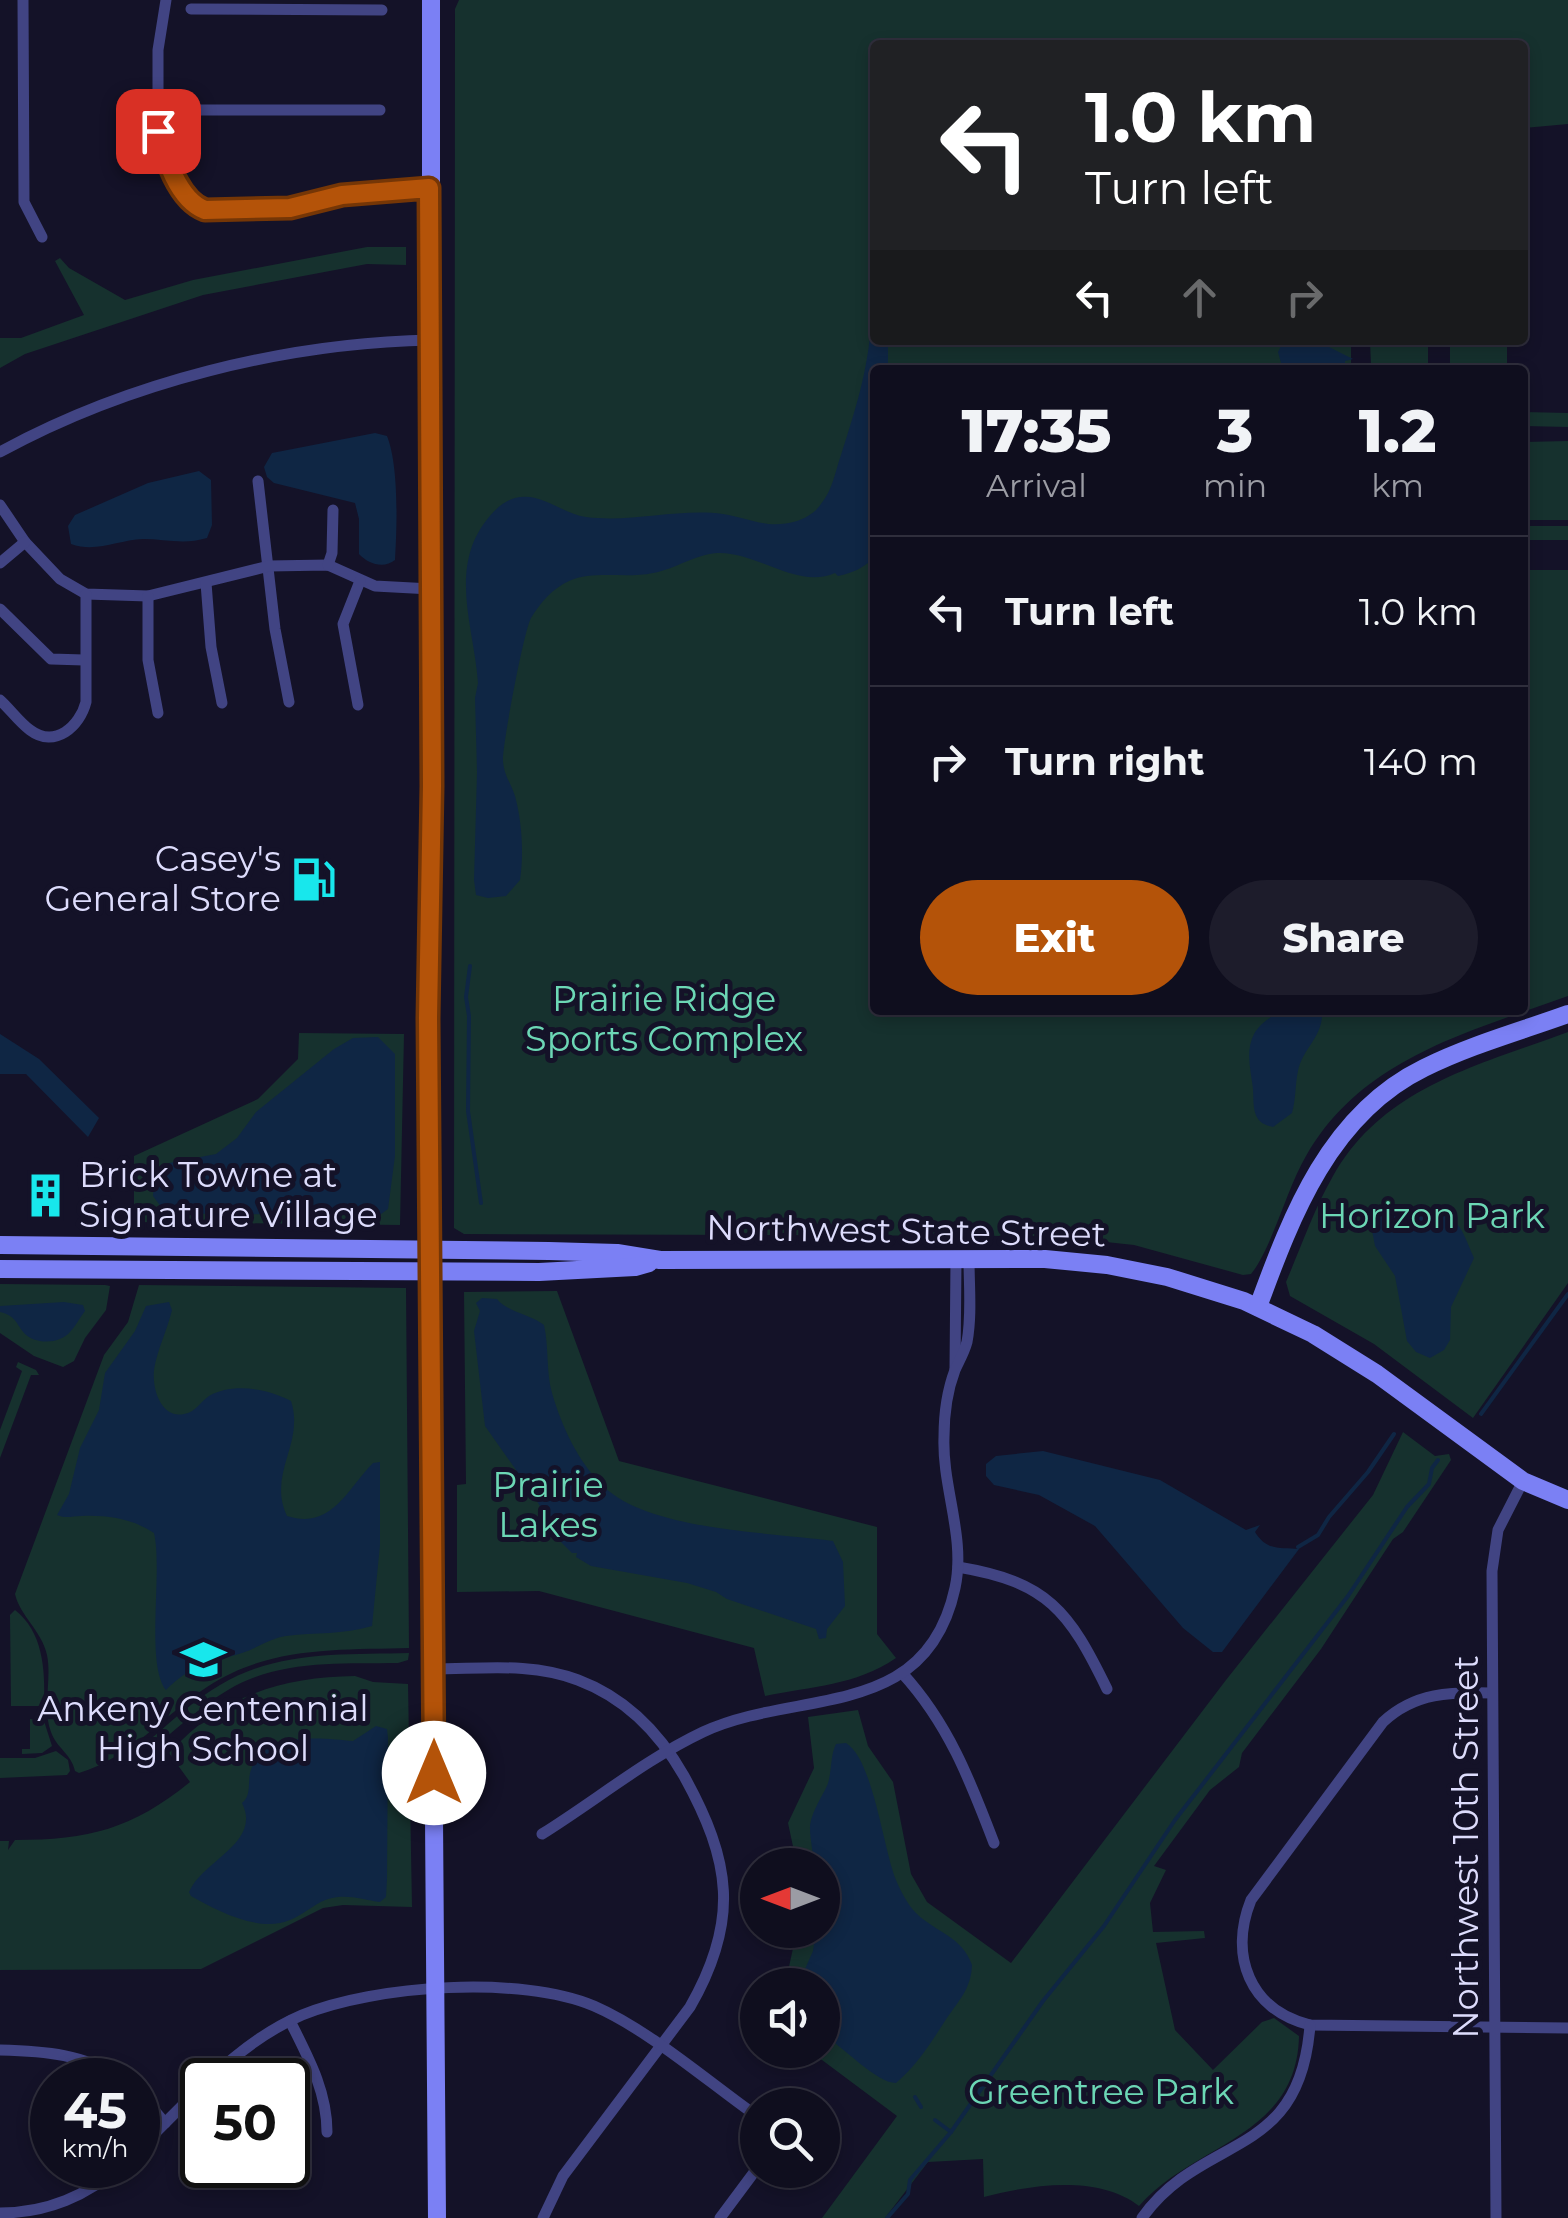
<!DOCTYPE html>
<html lang="en">
<head>
<meta charset="utf-8">
<style>
  body { margin:0; font-family:Montserrat,sans-serif; background:#1d1c2b; color:#f1f3f6; height:100vh; display:flex; flex-direction:column; font-size:38px; white-space:nowrap }
  * { box-sizing:border-box; margin:0 }
  p { font-size:32px; color:#9b9ca4 }
  .icon { flex:none; width:55px; height:55px; fill:none; stroke:currentColor; stroke-width:2; stroke-linecap:round; stroke-linejoin:round }
  .map { position:relative; flex:1; overflow:hidden }
  .side { position:absolute; left:870px; top:365px; width:658px; height:650px; display:flex; flex-direction:column; background:#0f0e1e; border-radius:10px; box-shadow:0 5px 15px #0003,0 0 0 2px #2f2e3c }
  .side>* { flex:none }
  .banner { position:absolute; left:870px; top:40px; width:658px; height:305px; border-radius:10px; box-shadow:0 5px 15px #0003,0 0 0 2px #2f2e3c; background:#202124; color:#fff; overflow:hidden }
  .needle { width:65px; rotate:270deg }
  .fabs { position:absolute; left:740px; top:1848px; display:grid; gap:20px }
  .fabs a { display:grid; place-items:center; width:100px; height:100px; border-radius:50%; background:#0f0e1e; box-shadow:0 5px 15px #0003,0 0 0 2px #2f2e3c; font-size:50px }
  .speed { position:absolute; left:30px; top:2058px; display:flex; gap:20px; font-size:50px; font-weight:700; text-align:center }
  .speed>* { display:grid; place-content:center; width:130px; height:130px; border-radius:50%; background:#0f0e1e; box-shadow:0 5px 15px #0003,0 0 0 2px #2f2e3c; line-height:1 }
  .speed small { font-size:25px; font-weight:400 }
  .speed .limit { border:5px solid #111; border-radius:15px; background:#fff; color:#111 }
  .pin { position:absolute; display:grid; place-items:center; width:85px; height:85px; color:#fff; margin:-42px; border-radius:20px; box-shadow:0 5px 15px #0006 }
  .me { position:absolute; width:110px; margin:-55px; rotate:0deg; stroke-linejoin:round; filter:drop-shadow(0 0 8px #0008) }
  .turn { display:flex; align-items:center; gap:35px; height:210px; padding:0 50px; font-size:45px }
  .turn .icon { width:130px; height:130px; stroke-width:2.5 }
  .turn b { display:block; font-size:70px; line-height:85px }
  .lanes { display:flex; align-items:center; height:95px; padding:0 50px; background:#0003; justify-content:center; gap:50px; direction:ltr }
  .lanes .off { opacity:.35 }
  .eta { display:flex; justify-content:space-evenly; align-items:center; height:170px; text-align:center }
  .eta b { font-size:60px; font-weight:800; line-height:70px }
  .action { display:flex; gap:20px; margin-top:auto; padding:20px 50px }
  .action a { flex:1; height:115px; border-radius:60px; background:#b45309; color:#fff; font-size:40px; font-weight:800; line-height:115px; text-align:center }
  .action a+a { background:#1d1c2b; color:#f1f3f6 }
  ul { padding:0; list-style:none }
  li { display:flex; align-items:center; gap:30px; height:150px; padding:0 50px; border-top:2px solid #2f2e3c }
  li div { flex:1 }
  li b { display:block; font-size:38px }
  li em { font-style:normal }
  .map>svg:first-child { display:block }
</style>
</head>
<body>
<div class="map">
<svg width="1568" height="2218" viewBox="0 0 1568 2218">
  <rect width="100%" height="100%" fill="#141228"/>
  <!-- green -->
  <g fill="#16312e">
    <path d="M459,0H1568V124L1523,128L1522,45H875V340H1351V370H875V1010H1522L1523,570H1568V996C1469,1032 1362,1058 1306,1156C1287,1188 1272,1248 1251,1274L1243,1275L1134,1245L1050,1236L464,1234L454,1228L455,9Z"/>
    <polygon points="367,247 406,247 406,265 367,264 203,295 25,354 0,368 0,338 21,338 84,315 55,261 60,258 69,268 125,300 193,280"/>
    <polygon points="1370,340 1428,340 1428,365 1423,369 1375,370 1371,365"/>
    <polygon points="1450,340 1507,340 1507,365 1502,369 1454,369 1450,365"/>
    <polygon points="1523,412 1568,413 1568,427 1523,426"/>
    <polygon points="1568,441 1568,520 1523,520 1523,442"/>
    <rect x="1523" y="526" width="45" height="14"/>
    <path d="M1568,1032V1283L1473,1418L1374,1344L1290,1296L1286,1282C1301,1247 1314,1209 1333,1176C1383,1087 1479,1065 1568,1032Z"/>
    <polygon points="299,1033 404,1034 400,1225 134,1222 134,1156 258,1099 298,1059"/>
    <polygon points="0,1284 105,1285 110,1286 106,1310 85,1338 74,1361 63,1367 34,1356 0,1333"/>
    <path d="M139,1285L406,1288L409,1648C339,1650 268,1646 207,1687C163,1716 131,1757 79,1773L75,1771C71,1753 57,1749 51,1732C42,1709 52,1679 47,1655C42,1631 20,1616 15,1594L104,1355L128,1322Z"/>
    <path d="M557,1291L619,1461L877,1527V1634L896,1658C855,1686 812,1686 765,1696L754,1648L539,1591L457,1592V1485L466,1484L464,1292Z"/>
    <polygon points="18,1362 36,1370 39,1375 31,1375 0,1458 0,1430 22,1371 16,1367"/>
    <path d="M1403,1432L1435,1456L1449,1454L1451,1460L1403,1532L1393,1539L1321,1649L1242,1753L1239,1767L1210,1790L1154,1866L1166,1870L1150,1903L1153,1932L1204,1931L1205,1938L1156,1943L1175,2030L1213,2070L1262,2022L1274,2018L1299,2036C1297,2138 1194,2143 1139,2206C1098,2174 1030,2185 984,2197L983,2159L928,2162L885,2218H822L897,2116L822,2060L792,2050H822V1985H785L797,1930H822V1865H797L788,1823L814,1768L808,1717L858,1710L868,1746L893,1782L911,1874L927,1902L1011,1963L1226,1680L1373,1495Z"/>
    <path d="M15,1610C43,1632 45,1669 44,1702L40,1706H11L10,1615Z"/>
    <path d="M409,1653L408,1660L398,1663C340,1664 280,1659 228,1690C203,1705 181,1725 159,1743L153,1737C174,1719 196,1699 220,1685C278,1650 344,1655 409,1653Z"/>
    <path d="M355,1676L373,1682L408,1684L412,1907L343,1905L323,1908L201,1969L0,1970V1841H9L8,1850L15,1840C89,1840 132,1829 190,1782L169,1753C221,1696 281,1677 355,1676Z"/>
    <polygon points="30,1719 44,1721 52,1746 42,1753 22,1754 22,1749 30,1749"/>
    <polygon points="56,1751 68,1760 70,1771 67,1775 0,1778 0,1758 35,1758"/>
  </g>
  <!-- water -->
  <g fill="#0f2644">
    <path d="M875,316V340H888V370H875L874,558C863,568 853,573 838,576L835,573C798,590 756,551 717,553C693,555 676,569 653,573C626,579 594,570 569,581C553,588 540,603 531,618C524,630 502,746 503,761C504,776 511,783 515,796C522,822 524,853 520,880L506,896L488,898L476,895L474,880L477,772L475,698L478,683C475,636 455,586 474,541C481,525 497,503 515,498C541,491 562,514 586,517C631,523 679,508 723,514C750,518 767,530 797,521C806,518 816,512 821,504C833,489 835,472 841,455C855,411 868,371 871,324Z"/>
    <polygon points="1284,340 1315,340 1353,359 1345,361 1345,370 1283,370 1278,352"/>
    <path d="M375,433L387,436C399,466 397,527 395,560C384,569 368,564 359,554V519L355,503L274,483L267,477L264,467L272,453Z"/>
    <path d="M199,471L211,480L212,525L207,538C184,545 165,539 143,539C118,540 96,553 71,544L68,526L75,515L148,483Z"/>
    <path d="M1285,1010H1322C1324,1037 1303,1047 1298,1071C1295,1085 1296,1099 1292,1113L1273,1127C1251,1123 1254,1106 1253,1089C1251,1071 1245,1052 1254,1034C1261,1022 1273,1015 1285,1010Z"/>
    <polygon points="0,1034 39,1059 99,1118 88,1137 26,1074 0,1074"/>
    <polygon points="378,1037 395,1054 395,1156 388,1209 373,1220 333,1213 213,1215 162,1208 153,1196 155,1172 169,1163 216,1154 237,1138 256,1112 334,1049 353,1038"/>
    <path d="M1426,1209C1461,1218 1460,1226 1474,1258L1451,1307L1450,1340L1444,1350L1430,1358L1416,1352L1407,1341L1395,1276L1375,1246L1371,1225L1387,1212Z"/>
    <path d="M482,1298L497,1299C507,1312 530,1314 544,1325C549,1347 546,1372 552,1393C562,1427 578,1462 604,1487C651,1531 770,1532 833,1541L843,1562L845,1606L827,1629L826,1638L819,1639L816,1629L727,1599L716,1592L687,1583L591,1566L576,1557L577,1553H572L559,1540L533,1494L485,1426L474,1331L480,1311L476,1303Z"/>
    <path d="M64,1302L83,1305L85,1311C80,1317 76,1326 70,1332C60,1344 35,1345 24,1333C15,1322 16,1316 0,1312V1306Z"/>
    <path d="M169,1302L172,1310C167,1331 157,1350 154,1370C152,1389 161,1419 184,1414C196,1412 200,1402 209,1396C233,1382 269,1389 291,1401C305,1444 267,1473 287,1516C331,1530 346,1491 373,1463L380,1462V1545L372,1626C343,1635 316,1632 286,1636C271,1638 257,1648 242,1653C212,1662 189,1666 166,1690C145,1663 163,1572 154,1533C133,1519 108,1515 82,1516C71,1516 67,1519 57,1515L69,1494L80,1448L99,1410L105,1373L135,1331L146,1306Z"/>
    <path d="M1043,1451L1160,1480L1246,1530L1260,1525L1255,1532C1267,1552 1282,1547 1299,1549L1222,1652H1213L1183,1628L1095,1526L1039,1495L994,1485L986,1476V1464L996,1456Z"/>
    <path d="M376,1726L387,1729L388,1738L387,1879L386,1897L380,1902C365,1900 348,1894 332,1898C317,1901 305,1914 290,1920C260,1933 217,1911 191,1896L189,1892C203,1860 262,1843 242,1803C253,1794 246,1780 252,1767C268,1731 322,1738 353,1741Z"/>
    <path d="M846,1743C873,1759 883,1848 896,1880C900,1890 908,1905 916,1913C935,1932 962,1936 972,1965C971,1990 958,2001 945,2021C930,2044 918,2064 896,2083C876,2083 843,2046 823,2035L822,1985H798L813,1951L816,1930H822V1865H814C810,1824 804,1828 825,1790C833,1776 829,1758 836,1744Z"/>
  </g>
  <g fill="none" stroke-linecap="round" stroke-linejoin="round">
    <!-- stream -->
    <g stroke="#0f2644" stroke-width="4">
      <polyline points="470,966 466,997 469,1016 468,1111 481,1203"/>
      <polyline points="1481,1414 1568,1294"/>
      <polyline points="1298,1547 1318,1535 1329,1517 1368,1472 1394,1434"/>
      <polyline points="915,2097 921,2107"/>
      <polyline points="935,2120 951,2132"/>
      <polyline points="887,2218 908,2194 910,2180 951,2132 1043,2001 1104,1926 1175,1820 1348,1596 1407,1507 1429,1484 1432,1468 1438,1460"/>
    </g>
    <!-- street -->
    <g stroke="#414483" stroke-width="11">
      <polyline points="23,0 24,202 42,237"/>
      <polyline points="166,0 158,50 158,131 164,152 186,196 197,207 214,211 290,208 342,195 429,188"/>
      <polyline points="191,9 382,10"/>
      <polyline points="157,110 380,110"/>
      <path d="M0,452C128,382 285,343 431,340"/>
      <polyline points="258,481 275,629 289,702"/>
      <polyline points="0,505 25,542 60,579 86,594 148,596 269,566 328,565 375,586 431,589"/>
      <polyline points="0,563 25,542"/>
      <polyline points="328,565 332,553 333,510"/>
      <polyline points="206,583 211,647 222,703"/>
      <polyline points="148,596 148,660 158,713"/>
      <polyline points="0,609 51,659 84,660"/>
      <path d="M0,700C10,709 19,722 30,730C55,749 80,726 86,702V594"/>
      <polyline points="358,705 343,624 360,581"/>
      <polyline points="955,1369 956,1259"/>
      <path d="M958,1567C1048,1582 1069,1611 1107,1689"/>
      <path d="M433,1669C483,1669 531,1662 578,1680C626,1698 659,1732 684,1776C731,1861 740,1920 690,2007L563,2176L543,2218"/>
      <path d="M902,1673C948,1723 970,1780 994,1843"/>
      <path d="M1492,1693C1451,1692 1415,1692 1383,1722L1251,1900C1229,1955 1249,2010 1310,2025L1568,2028"/>
      <path d="M542,1834C595,1801 646,1759 703,1732C797,1688 926,1723 955,1588C966,1537 942,1488 944,1437C944,1416 947,1391 955,1370C959,1361 964,1353 967,1342C972,1315 969,1286 969,1259"/>
      <path d="M290,2021C308,2057 327,2091 327,2132"/>
      <path d="M0,2050C43,2051 87,2054 123,2080"/>
      <path d="M209,2080C236,2054 267,2030 302,2015C375,1985 521,1975 594,2006C649,2030 707,2081 758,2117"/>
      <polyline points="138,2091 165,2123"/>
      <polyline points="138,2150 202,2086"/>
      <path d="M0,2213C46,2213 88,2196 121,2165"/>
      <polyline points="720,2218 758,2167"/>
      <path d="M1142,2218C1203,2132 1300,2162 1310,2025"/>
      <polyline points="1496,2218 1492,1571 1498,1530 1523,1481"/>
    </g>
    <!-- secondary -->
    <g stroke="#7b80f4" stroke-width="18">
      <polyline points="431,0 431,933 428,1018 437,2218"/>
      <polyline points="0,1245 549,1251 617,1253 660,1260 1045,1259 1107,1265 1167,1277 1244,1301 1313,1334 1377,1374 1523,1481 1568,1500"/>
      <polyline points="0,1269 539,1272 635,1267 649,1263"/>
      <path d="M1258,1307C1292,1214 1330,1114 1424,1068C1470,1045 1521,1031 1568,1014"/>
    </g>
  </g>
  <g fill="none" stroke-linecap="round" stroke-linejoin="round">
    <defs>
      <path id="route" d="M158,131C165,157 178,200 205,210L290,208L342,195L429,188L432,786L428,1018L434,1773"/>
    </defs>
    <!-- route casing -->
    <use href="#route" stroke="#753606" stroke-width="25"/>
    <!-- route -->
    <use href="#route" stroke="#b45309" stroke-width="18"/>
  </g>
  <!-- icons -->
  <defs>
    <symbol id="fuel-bare" viewBox="-9 -9 18 18"><path d="M-5.5-6h7V0h2V4h1.3V-2.5L3-4.5l.8-.8L6-3V5H2.5V1h-1V6h-7ZM-4.2-4.7v3.2H.2V-4.7Z" fill="#18e7ec" stroke="#141228" stroke-width="2.5" paint-order="stroke"/></symbol>
    <symbol id="building-bare" viewBox="-9 -9 18 18"><path d="M-4-6H4V6H1V3H-1V6H-4ZM-2.5-4.3h1.7v1.8h-1.7ZM.8-4.3h1.7v1.8H.8ZM-2.5-1h1.7V.8h-1.7ZM.8-1h1.7V.8H.8Z" fill="#18e7ec" stroke="#141228" stroke-width="2.5" paint-order="stroke"/></symbol>
    <symbol id="school-bare" viewBox="-9 -9 18 18"><path d="M0-5L7-2L0 1L-7-2ZM-4 1L0 2.5L4 1V4Q0 6-4 4Z" fill="#18e7ec" stroke="#141228" stroke-width="2.5" paint-order="stroke"/></symbol>
  </defs>
  <g fill-rule="evenodd">
    <use href="#fuel-bare" x="282" y="848" width="63" height="63"/>
    <use href="#building-bare" x="14" y="1164" width="63" height="63"/>
    <use href="#school-bare" x="172" y="1628" width="63" height="63"/>
  </g>
  <g text-anchor="middle" stroke-width="10" stroke-linejoin="round" paint-order="stroke">
    <!-- poi labels -->
    <g font-size="35" fill="#dddcfc" stroke="#141228" text-anchor="end">
      <text x="281" y="871">Casey's<tspan x="281" dy="40">General Store</tspan></text>
      <text x="79" y="1187" text-anchor="start">Brick Towne at<tspan x="79" dy="40">Signature Village</tspan></text>
      <text x="203" y="1721" text-anchor="middle">Ankeny Centennial<tspan x="203" dy="40">High School</tspan></text>
    </g>
    <!-- park labels -->
    <g font-size="35" fill="#6cd7b5" stroke="#141228">
      <text x="664" y="1011">Prairie Ridge<tspan x="664" dy="40">Sports Complex</tspan></text>
      <text x="1432" y="1228">Horizon Park</text>
      <text x="548" y="1497">Prairie<tspan x="548" dy="40">Lakes</tspan></text>
      <text x="1101" y="2104">Greentree Park</text>
    </g>
    <!-- street labels -->
    <g font-size="35" fill="#dddcfc" stroke="#141228">
      <text transform="translate(906 1231) rotate(1)" y="12">Northwest State Street</text>
      <text transform="translate(1466 1847) rotate(-90)" y="12">Northwest 10th Street</text>
    </g>
  </g>
</svg>
<div class="fabs">
<a><svg class="needle" viewBox="-14 -14 28 28"><path d="M0-13l5 13h-10z" fill="#e53935"/><path d="M0 13l5-13h-10z" fill="#9b9ca4"/></svg></a>
<a><svg class="icon" aria-label="sound" viewBox="0 0 24 24"><path d="M4 9h4l5-4v14l-5-4H4zM17 9q2 3 0 6"/></svg></a>
<a><svg class="icon" aria-label="search" viewBox="0 0 24 24"><circle cx="10" cy="10" r="6"/><path d="M15 15l6 6"/></svg></a>
</div>
<div class="speed"><div>45<small>km/h</small></div><div class="limit">50</div></div>
<div class="pin" style="left:158px;top:131px;background:#d93025"><svg class="icon" aria-label="arrive" viewBox="0 0 24 24"><path d="M6 21V4h12l-3 4 3 4H6"/></svg></div>
<svg class="me" style="left:434px;top:1773px" viewBox="-20 -20 40 40"><circle r="19" fill="#fff"/><path d="M0-13L10 11 0 6-10 11z" fill="#b45309"/></svg>
<div class="banner">
<div class="turn"><svg class="icon" aria-label="left" viewBox="0 0 24 24"><path d="M17 20v-9H6M10 6l-5 5 5 5"/></svg><div><b>1.0 km</b>Turn left</div></div>
<div class="lanes"><svg class="icon" aria-label="left" viewBox="0 0 24 24"><path d="M17 20v-9H6M10 6l-5 5 5 5"/></svg><svg class="icon off" aria-label="ahead" viewBox="0 0 24 24"><path d="M12 20V5M6 11l6-6 6 6"/></svg><svg class="icon off" aria-label="right" viewBox="0 0 24 24"><path d="M7 20v-9h11M14 6l5 5-5 5"/></svg></div>
</div>
<section class="side">
<div class="eta">
<div><b>17:35</b><p>Arrival</p></div>
<div><b>3</b><p>min</p></div>
<div><b>1.2</b><p>km</p></div>
</div>
<ul>
<li><svg class="icon" aria-label="left" viewBox="0 0 24 24"><path d="M17 20v-9H6M10 6l-5 5 5 5"/></svg><div><b>Turn left</b></div><em>1.0 km</em></li>
<li><svg class="icon" aria-label="right" viewBox="0 0 24 24"><path d="M7 20v-9h11M14 6l5 5-5 5"/></svg><div><b>Turn right</b></div><em>140 m</em></li>
</ul>
<div class="action"><a>Exit</a><a>Share</a></div>
</section>
</div>
</body>
</html>
